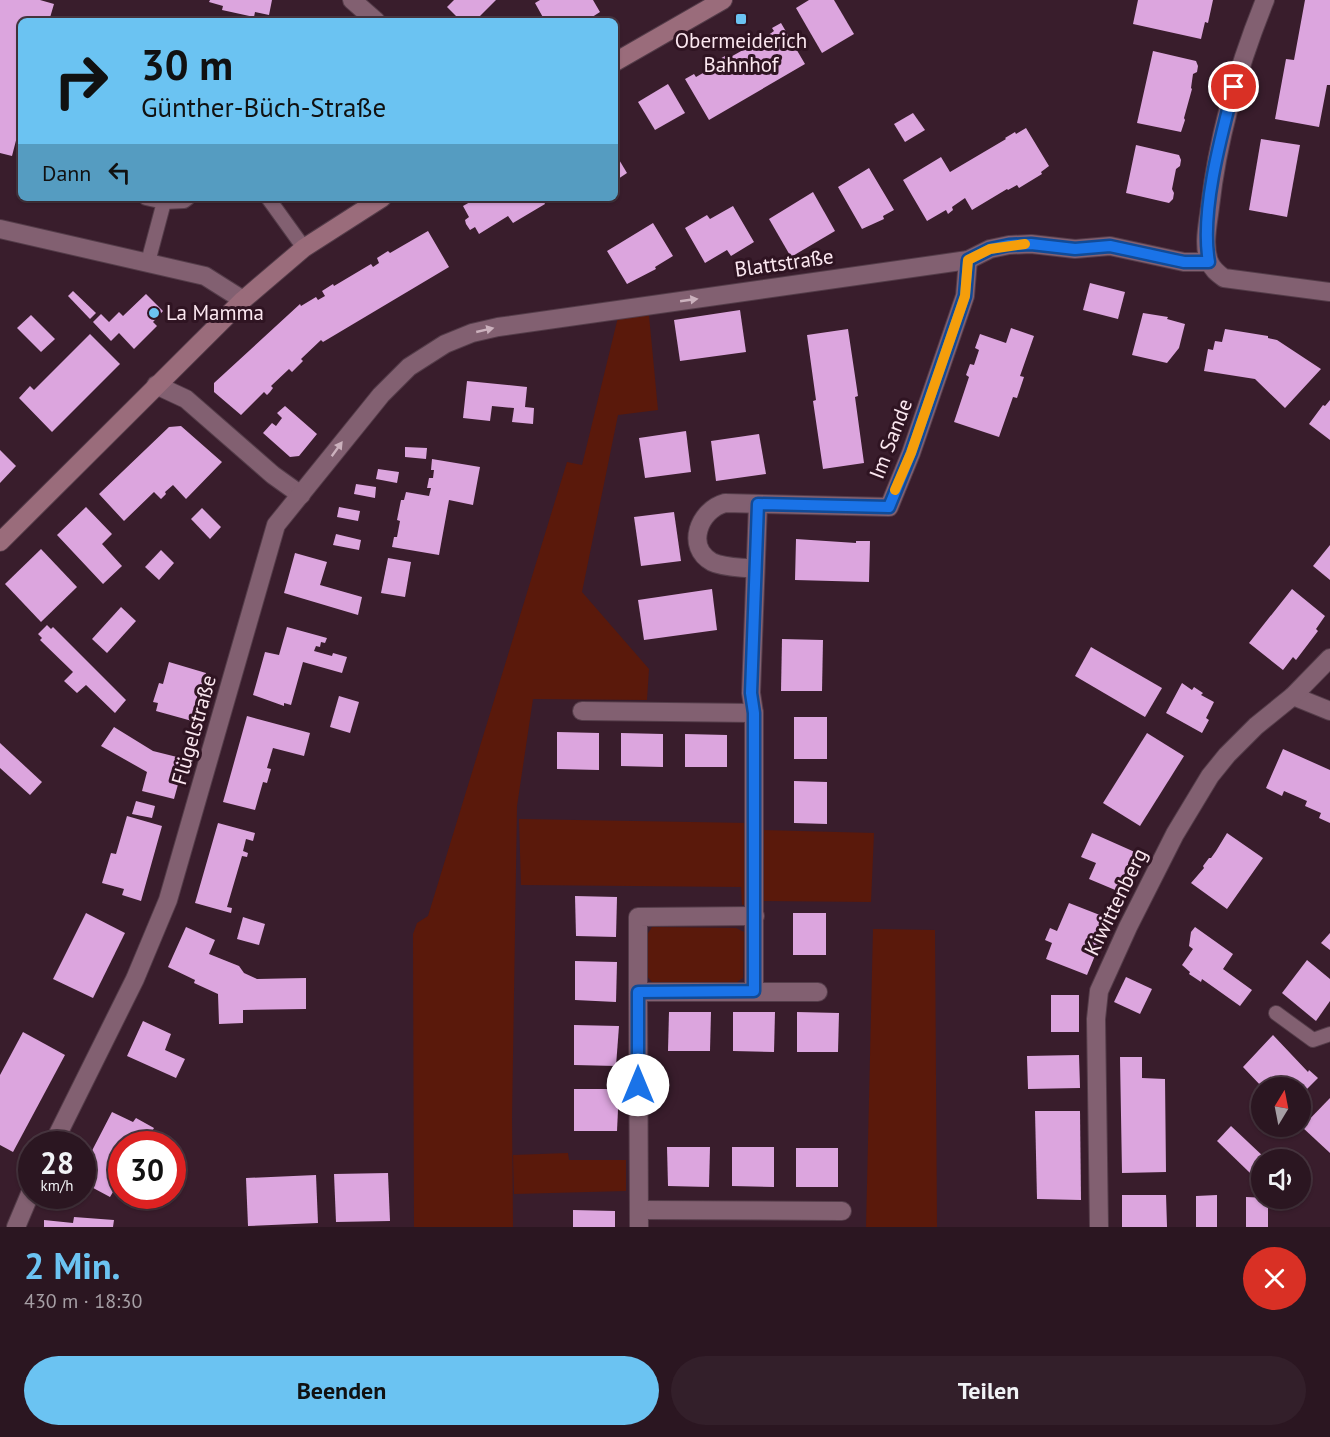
<!DOCTYPE html>
<html lang="de">
<head>
<meta charset="utf-8">
<style>
  body { margin:0; font-family:"PT Sans",sans-serif; background:#331f2a; color:#f1f3f6; height:100vh; display:flex; flex-direction:column; font-size:22px; white-space:nowrap }
  * { box-sizing:border-box; margin:0 }
  p { font-size:20px; color:#a69fa5 }
  .icon { flex:none; width:33px; height:33px; fill:none; stroke:currentColor; stroke-width:2; stroke-linecap:round; stroke-linejoin:round }
  .map { position:relative; height:1227px; overflow:hidden }
  .details { display:flex; flex-direction:column; background:#2b1621; flex:1 }
  .details>* { flex:none }
  .top-card { position:absolute; left:18px; top:18px; width:600px; height:183px; border-radius:9px; box-shadow:0 2px 4px #0004,0 0 0 2px #47353f; background:#6bc3f2; color:#111; overflow:hidden }
  .needle { width:39px; rotate:10deg }
  .fabs { position:absolute; left:1251px; top:1077px; display:grid; gap:12px }
  .fabs a { display:grid; place-items:center; width:60px; height:60px; border-radius:50%; background:#2b1621; box-shadow:0 2px 4px #0004,0 0 0 2px #47353f; font-size:30px }
  .speed { position:absolute; left:18px; top:1131px; display:flex; gap:12px; font-size:30px; font-weight:700; text-align:center }
  .speed>* { display:grid; place-content:center; width:78px; height:78px; border-radius:50%; background:#2b1621; box-shadow:0 2px 4px #0004,0 0 0 2px #47353f; line-height:1 }
  .speed small { font-size:15px; font-weight:400 }
  .speed .limit { border:9px solid #d22; background:#fff; color:#111 }
  .pin { position:absolute; display:grid; place-items:center; width:51px; height:51px; color:#fff; margin:-26px; border:3px solid #fff; border-radius:50%; box-shadow:0 2px 6px #0007 }
  .me { position:absolute; width:66px; margin:-33px; rotate:0deg; stroke-linejoin:round; filter:drop-shadow(0 0 4px #0008) }
  .turn { display:flex; align-items:center; gap:21px; height:126px; padding:0 24px; font-size:27px }
  .turn .icon { width:78px; height:78px; stroke-width:2.5 }
  .turn b { display:block; font-size:42px; line-height:51px }
  .then { display:flex; align-items:center; height:57px; padding:0 24px; background:#0003; gap:12px; font-size:22px }
  .round { display:grid; place-items:center; flex:none; width:63px; height:63px; border-radius:32px; background:#331f2a }
  .summary { display:flex; align-items:center; justify-content:space-between; height:102px; padding:0 24px }
  h1 { font-size:36px; font-weight:700; line-height:45px; color:#6bc3f2 }
  .action { display:flex; gap:12px; margin-top:auto; padding:12px 24px }
  .action a { flex:1; height:69px; border-radius:36px; background:#6bc3f2; color:#111; font-size:24px; font-weight:700; line-height:69px; text-align:center }
  .action a+a { background:#331f2a; color:#f1f3f6 }
  .map>svg:first-child { display:block }
</style>
</head>
<body>
<div class="map">
<svg width="1330" height="1227" viewBox="0 0 1330 1227">
  <rect width="100%" height="100%" fill="#391d2c"/>
  <!-- green -->
  <g fill="#5a190b">
    <polygon points="648,305 658,410 618,415 582,592 649,669 647,700 533,699 517,806 512,1118 513,1227 414,1227 413,934 417,923 428,916 567,462 582,465 620,309"/>
    <polygon points="519,819 748,823 749,904 742,905 741,887 521,885"/>
    <polygon points="762,830 874,833 871,902 763,901"/>
    <polygon points="652,927 736,928 744,932 743,978 737,982 652,982 646,975 647,935"/>
    <polygon points="873,929 935,930 937,1227 866,1227"/>
    <polygon points="568,1153 569,1160 626,1160 626,1191 514,1194 513,1155"/>
  </g>
  <!-- building -->
  <g fill="#dca5de">
    <polygon points="0,0 40,0 54,4 49,21 21,21 21,121 12,156 0,153"/>
    <polygon points="210,0 272,0 269,15 255,12 254,17 222,10 223,6 209,2"/>
    <polygon points="454,0 496,0 475,21 461,21 447,7"/>
    <polygon points="540,0 593,0 600,12 586,21 560,21 557,16 545,21 535,3"/>
    <polygon points="809,0 834,0 854,34 822,53 796,8"/>
    <polygon points="1138,0 1213,0 1208,23 1205,22 1201,39 1133,24"/>
    <polygon points="1305,0 1330,0 1330,85 1327,85 1319,127 1275,119 1286,59 1294,60"/>
    <polygon points="781,23 805,64 709,120 685,79 694,74 696,77 703,73 711,68 709,65 725,56 727,59 743,50 741,46 757,37 759,40 767,36 774,31 772,28"/>
    <polygon points="1153,51 1196,61 1198,66 1197,72 1193,74 1191,88 1192,89 1184,118 1185,120 1181,132 1137,123"/>
    <polygon points="668,84 685,113 655,130 638,102"/>
    <polygon points="913,113 925,130 905,142 894,124"/>
    <polygon points="1026,128 1049,166 1041,172 1042,174 1019,188 1017,185 1008,190 1007,189 972,210 965,198 952,207 953,210 948,214 946,210 927,221 903,180 941,157 950,172 1006,139 1005,138 1015,132 1016,134"/>
    <polygon points="1261,139 1300,145 1287,217 1249,210"/>
    <polygon points="1136,145 1179,155 1181,160 1180,166 1176,169 1172,189 1174,193 1173,199 1169,203 1126,193"/>
    <polygon points="615,153 627,173 615,181"/>
    <polygon points="869,168 894,210 883,216 884,219 862,229 838,187"/>
    <polygon points="813,192 835,231 791,257 769,219"/>
    <polygon points="477,198 542,198 545,204 513,223 508,216 479,234 475,227 470,230 466,224 465,220 469,217 463,206"/>
    <polygon points="733,206 754,242 731,256 727,250 705,263 685,228 707,215 710,219"/>
    <polygon points="653,223 673,256 655,267 656,269 627,284 607,251"/>
    <polygon points="428,231 449,267 323,342 321,340 301,359 303,361 292,372 289,369 271,386 273,388 270,392 267,395 264,392 241,415 214,392 214,383 300,304 301,306 316,297 318,300 325,296 322,291 333,284 334,286 371,264 373,267 379,263 377,258 388,251 390,253"/>
    <polygon points="1090,283 1125,292 1118,319 1083,310"/>
    <polygon points="73,291 96,313 90,319 68,296"/>
    <polygon points="146,294 163,311 153,322 157,326 134,349 119,333 111,341 93,322 101,314 109,322 119,312 123,316"/>
    <polygon points="740,310 746,352 680,361 674,320"/>
    <polygon points="1143,313 1168,317 1167,319 1185,324 1179,348 1167,363 1132,355"/>
    <polygon points="31,315 55,339 41,352 17,328"/>
    <polygon points="1011,328 1034,336 1020,376 1024,377 1017,398 1013,397 999,437 954,422 969,377 966,375 970,364 974,365 979,350 975,348 980,334 1006,343"/>
    <polygon points="848,329 858,396 855,397 864,463 823,469 813,401 816,400 807,335"/>
    <polygon points="1225,329 1268,336 1268,338 1277,340 1321,369 1285,408 1255,379 1204,371 1208,349 1213,350 1215,341 1222,342"/>
    <polygon points="90,334 120,364 52,432 19,398 30,386 34,390"/>
    <polygon points="467,381 527,387 525,407 534,408 533,424 512,422 514,408 492,406 490,421 463,418"/>
    <polygon points="1330,400 1330,440 1309,424 1323,405 1325,406"/>
    <polygon points="285,406 317,434 299,456 290,457 263,433 272,423 276,426 282,418 277,413"/>
    <polygon points="181,426 222,462 186,499 173,485 165,492 166,494 161,499 154,492 124,521 99,494 169,427"/>
    <polygon points="686,431 691,472 645,478 639,438"/>
    <polygon points="759,434 766,474 716,481 711,441"/>
    <polygon points="405,447 427,448 426,459 405,457"/>
    <polygon points="0,450 16,466 0,483"/>
    <polygon points="432,459 480,467 473,505 449,500 439,555 392,547 394,537 397,537 400,521 397,520 401,500 404,500 406,492 429,496 431,488 427,488 429,478 433,478 434,470 431,470"/>
    <polygon points="378,469 399,472 397,483 376,479"/>
    <polygon points="356,484 376,487 375,498 354,494"/>
    <polygon points="86,507 112,534 102,544 122,566 103,584 57,535"/>
    <polygon points="339,507 360,511 358,521 337,517"/>
    <polygon points="202,508 221,527 210,539 191,519"/>
    <polygon points="674,512 681,561 641,566 634,517"/>
    <polygon points="336,534 361,540 359,550 333,545"/>
    <polygon points="796,539 856,543 856,541 870,541 869,582 795,580"/>
    <polygon points="1330,545 1330,580 1313,566"/>
    <polygon points="41,549 77,587 41,622 5,584"/>
    <polygon points="161,550 174,563 159,580 145,567"/>
    <polygon points="295,553 327,562 320,585 362,597 358,615 284,593"/>
    <polygon points="388,558 411,562 405,597 381,593"/>
    <polygon points="712,589 717,630 644,640 638,600"/>
    <polygon points="1292,589 1325,616 1316,629 1318,631 1296,660 1293,657 1283,670 1249,643"/>
    <polygon points="121,607 136,621 107,653 92,639"/>
    <polygon points="47,625 51,629 53,627 126,700 115,713 86,685 77,693 64,681 73,672 40,640 42,638 38,634"/>
    <polygon points="287,627 327,638 325,643 321,642 320,647 316,646 314,651 332,656 333,653 347,657 342,673 303,662 291,705 284,703 284,706 253,695 265,652 279,655"/>
    <polygon points="782,639 823,640 822,691 781,691"/>
    <polygon points="1091,647 1162,688 1145,717 1075,676"/>
    <polygon points="169,662 206,673 192,721 156,711 158,703 153,702 159,683 163,684"/>
    <polygon points="1182,683 1192,690 1194,687 1203,693 1201,695 1214,702 1206,718 1209,720 1202,733 1166,713"/>
    <polygon points="339,696 359,702 350,733 330,727"/>
    <polygon points="247,716 310,733 304,756 273,748 267,768 271,769 267,783 263,782 255,810 223,802"/>
    <rect x="794" y="717" width="33" height="42"/>
    <polygon points="114,727 153,751 185,759 174,799 142,791 147,772 101,746"/>
    <polygon points="557,732 599,733 599,770 557,769"/>
    <polygon points="621,733 663,734 663,767 621,766"/>
    <polygon points="1147,733 1184,756 1140,826 1103,803"/>
    <polygon points="685,734 727,735 727,767 685,767"/>
    <polygon points="0,743 42,782 30,795 0,768"/>
    <polygon points="1283,749 1330,770 1330,823 1319,818 1321,813 1305,806 1307,801 1284,791 1282,796 1266,788"/>
    <polygon points="794,781 827,782 827,824 794,823"/>
    <polygon points="136,801 155,806 152,818 132,814"/>
    <polygon points="127,816 162,826 141,901 122,895 124,889 102,883 111,853 116,854"/>
    <polygon points="218,823 255,833 253,841 246,839 243,851 248,853 247,857 242,856 227,907 232,908 231,913 195,903"/>
    <polygon points="1092,833 1137,853 1120,892 1089,879 1096,863 1081,857"/>
    <polygon points="1227,833 1263,858 1227,909 1191,883 1204,868 1203,866 1209,858 1211,858 1216,851"/>
    <polygon points="575,896 617,897 616,937 576,936"/>
    <polygon points="1069,903 1110,919 1087,975 1046,959 1052,943 1045,940 1050,928 1057,931"/>
    <polygon points="86,913 125,933 93,998 53,979"/>
    <rect x="793" y="913" width="33" height="42"/>
    <polygon points="243,917 265,924 259,945 237,939"/>
    <polygon points="186,927 215,940 209,954 239,966 244,973 257,979 306,978 306,1009 243,1010 243,1023 219,1024 218,994 194,983 195,980 168,967"/>
    <polygon points="1195,927 1233,954 1223,969 1252,990 1240,1006 1202,979 1201,982 1189,974 1190,972 1182,965 1193,949 1189,946 1191,932"/>
    <polygon points="1330,933 1330,950 1321,943"/>
    <polygon points="1307,960 1330,979 1330,1001 1316,1021 1282,993"/>
    <polygon points="575,961 617,962 616,1002 575,1000"/>
    <polygon points="1126,977 1152,989 1140,1014 1114,1002"/>
    <rect x="1051" y="995" width="28" height="37"/>
    <polygon points="669,1012 711,1012 710,1051 668,1051"/>
    <polygon points="733,1012 775,1012 774,1052 733,1051"/>
    <polygon points="797,1012 839,1013 838,1052 797,1052"/>
    <polygon points="143,1021 171,1034 165,1050 185,1059 176,1078 127,1056"/>
    <polygon points="574,1025 619,1026 616,1066 574,1065"/>
    <polygon points="23,1032 65,1055 13,1152 0,1145 0,1075"/>
    <polygon points="1273,1035 1308,1072 1309,1070 1318,1078 1300,1096 1300,1088 1263,1088 1243,1067"/>
    <polygon points="1079,1055 1080,1088 1028,1089 1027,1056"/>
    <polygon points="1120,1057 1142,1057 1142,1078 1165,1079 1166,1172 1122,1173"/>
    <polygon points="574,1089 619,1089 617,1131 574,1131"/>
    <polygon points="1330,1098 1330,1153 1302,1127"/>
    <polygon points="1035,1111 1080,1111 1081,1200 1037,1199"/>
    <polygon points="112,1112 133,1122 136,1118 154,1128 145,1144 122,1144 122,1177 110,1197 82,1182 82,1170"/>
    <polygon points="1231,1126 1265,1158 1250,1173 1217,1141"/>
    <polygon points="667,1147 710,1147 709,1187 668,1186"/>
    <polygon points="732,1147 774,1147 774,1187 732,1186"/>
    <rect x="796" y="1148" width="42" height="39"/>
    <polygon points="388,1173 390,1221 336,1222 334,1174"/>
    <polygon points="316,1175 318,1223 248,1226 246,1178"/>
    <polygon points="1122,1195 1166,1195 1167,1227 1122,1227"/>
    <polygon points="1217,1195 1217,1227 1196,1227 1196,1196"/>
    <polygon points="1246,1197 1268,1198 1268,1227 1246,1227"/>
    <polygon points="573,1210 615,1211 615,1227 573,1227"/>
    <polygon points="74,1217 114,1220 113,1227 44,1227 44,1220 73,1223"/>
  </g>
  <g fill="none" stroke-linecap="round" stroke-linejoin="round">
    <defs>
      <g id="service">
        <polyline points="146,198 164,202"/>
        <polyline points="268,198 304,248"/>
        <polyline points="148,262 164,202 184,201 188,198"/>
        <polyline points="1276,1013 1313,1040 1330,1034"/>
      </g>
      <g id="minor">
        <polyline points="352,0 376,21"/>
        <path d="M1265,0C1238,67 1218,135 1210,207C1208,224 1203,244 1209,261C1212,269 1217,273 1224,278L1330,292"/>
        <polyline points="156,385 186,399 273,475 301,495"/>
        <path d="M755,569C742,567 724,568 712,562C685,547 699,510 725,503L889,507L911,453L965,296L968,260"/>
        <polyline points="1293,696 1330,711"/>
        <polyline points="582,711 754,713"/>
        <polyline points="754,991 754,713 751,693 758,504"/>
        <polyline points="638,992 638,917 755,916"/>
        <polyline points="53,1144 135,979 168,900 276,525 381,395 409,367 445,344 472,333 498,327 968,260 990,249 1009,245 1031,244 1075,249 1110,246 1184,262 1209,262"/>
        <polyline points="639,1210 842,1211"/>
        <polyline points="16,1227 32,1189"/>
        <polyline points="639,1227 638,992 818,992"/>
        <polyline points="1099,1227 1096,1019 1099,991 1128,927 1175,834 1210,776 1227,755 1256,726 1293,696 1330,658"/>
      </g>
      <polyline id="tertiary" points="0,229 205,276 243,300"/>
      <g id="secondary">
        <polyline points="615,62 723,0"/>
        <polyline points="0,542 243,300 304,248 382,198"/>
      </g>
    </defs>
    <!-- service casing -->
    <use href="#service" stroke="#543c49" stroke-width="16"/>
    <!-- minor casing -->
    <use href="#minor" stroke="#543c49" stroke-width="20"/>
    <!-- tertiary casing -->
    <use href="#tertiary" stroke="#543c49" stroke-width="20"/>
    <!-- secondary casing -->
    <use href="#secondary" stroke="#543c49" stroke-width="20"/>
    <!-- service -->
    <use href="#service" stroke="#826071" stroke-width="14"/>
    <!-- minor -->
    <use href="#minor" stroke="#826071" stroke-width="18"/>
    <!-- tertiary -->
    <use href="#tertiary" stroke="#826071" stroke-width="18"/>
    <!-- secondary -->
    <use href="#secondary" stroke="#9a6c7b" stroke-width="18"/>
  </g>
  <!-- one-way arrows -->
  <defs><path id="oneway-solid" d="M-6-.8H1V-3.2L6.5 0L1 3.2V.8H-6Z" transform="scale(1.5)"/></defs>
  <g fill="#cbb1bd">
    <use href="#oneway-solid" transform="translate(689 300) rotate(-8)"/>
    <use href="#oneway-solid" transform="translate(485 330) rotate(-13)"/>
    <use href="#oneway-solid" transform="translate(337 449) rotate(-54)"/>
  </g>
  <g fill="none" stroke-linecap="round" stroke-linejoin="round">
    <defs>
      <path id="route" d="M638,1085V992L754,991V713L751,693L758,504L889,507L911,453L965,296L968,260L990,249L1009,245L1031,244L1075,249L1110,246L1184,262H1209C1200,212 1221,136 1234,87"/>
    </defs>
    <!-- route casing -->
    <use href="#route" stroke="#114b97" stroke-width="15"/>
    <!-- route -->
    <use href="#route" stroke="#1a73e8" stroke-width="10"/>
    <!-- slow -->
    <polyline stroke="#f59e0b" stroke-width="10" points="895,490 911,453 965,296 968,260 990,249 1025,244"/>
  </g>
  <!-- markers -->
  <g fill="#6bc3f2" stroke="#2f1422" stroke-width="2">
    <rect x="735" y="13" width="12" height="12" rx="3"/>
    <circle cx="154" cy="313" r="6"/>
  </g>
  <g text-anchor="middle" stroke-width="6" stroke-linejoin="round" paint-order="stroke">
    <!-- poi labels -->
    <g font-size="21" fill="#fbe7f0" stroke="#2f1422">
      <text x="741" y="48">Obermeiderich<tspan x="741" dy="24">Bahnhof</tspan></text>
      <text x="166" y="320" text-anchor="start">La Mamma</text>
    </g>
    <!-- street labels -->
    <g font-size="21" fill="#fbe7f0" stroke="#2f1422">
      <text transform="translate(784 263) rotate(-8)" y="7">Blattstraße</text>
      <text transform="translate(891 439) rotate(-69)" y="7">Im Sande</text>
      <text transform="translate(194 730) rotate(-74)" y="7">Flügelstraße</text>
      <text transform="translate(1116 902) rotate(-64)" y="7">Kiwittenberg</text>
    </g>
  </g>
</svg>
<div class="fabs">
<a><svg class="needle" viewBox="-14 -14 28 28"><path d="M0-13l5 13h-10z" fill="#e53935"/><path d="M0 13l5-13h-10z" fill="#a69fa5"/></svg></a>
<a><svg class="icon" aria-label="sound" viewBox="0 0 24 24"><path d="M4 9h4l5-4v14l-5-4H4zM17 9q2 3 0 6"/></svg></a>
</div>
<div class="speed"><div>28<small>km/h</small></div><div class="limit">30</div></div>
<div class="pin" style="left:1234px;top:87px;background:#d93025"><svg class="icon" aria-label="arrive" viewBox="0 0 24 24"><path d="M6 21V4h12l-3 4 3 4H6"/></svg></div>
<svg class="me" style="left:638px;top:1085px" viewBox="-20 -20 40 40"><circle r="19" fill="#fff"/><path d="M0-13L10 11 0 6-10 11z" fill="#1a73e8"/></svg>
<div class="top-card">
<div class="turn"><svg class="icon" aria-label="right" viewBox="0 0 24 24"><path d="M7 20v-9h11M14 6l5 5-5 5"/></svg><div><b>30 m</b>Günther-Büch-Straße</div></div>
<div class="then">Dann<svg class="icon" aria-label="left" viewBox="0 0 24 24"><path d="M17 20v-9H6M10 6l-5 5 5 5"/></svg></div>
</div>
</div>
<section class="details">
<div class="summary"><div><h1>2 Min.</h1><p>430 m · 18:30</p></div><a class="round" style="background:#d93025;color:#fff"><svg class="icon" aria-label="close" viewBox="0 0 24 24"><path d="M6 6l12 12M18 6L6 18"/></svg></a></div>
<div class="action"><a>Beenden</a><a>Teilen</a></div>
</section>
</body>
</html>
